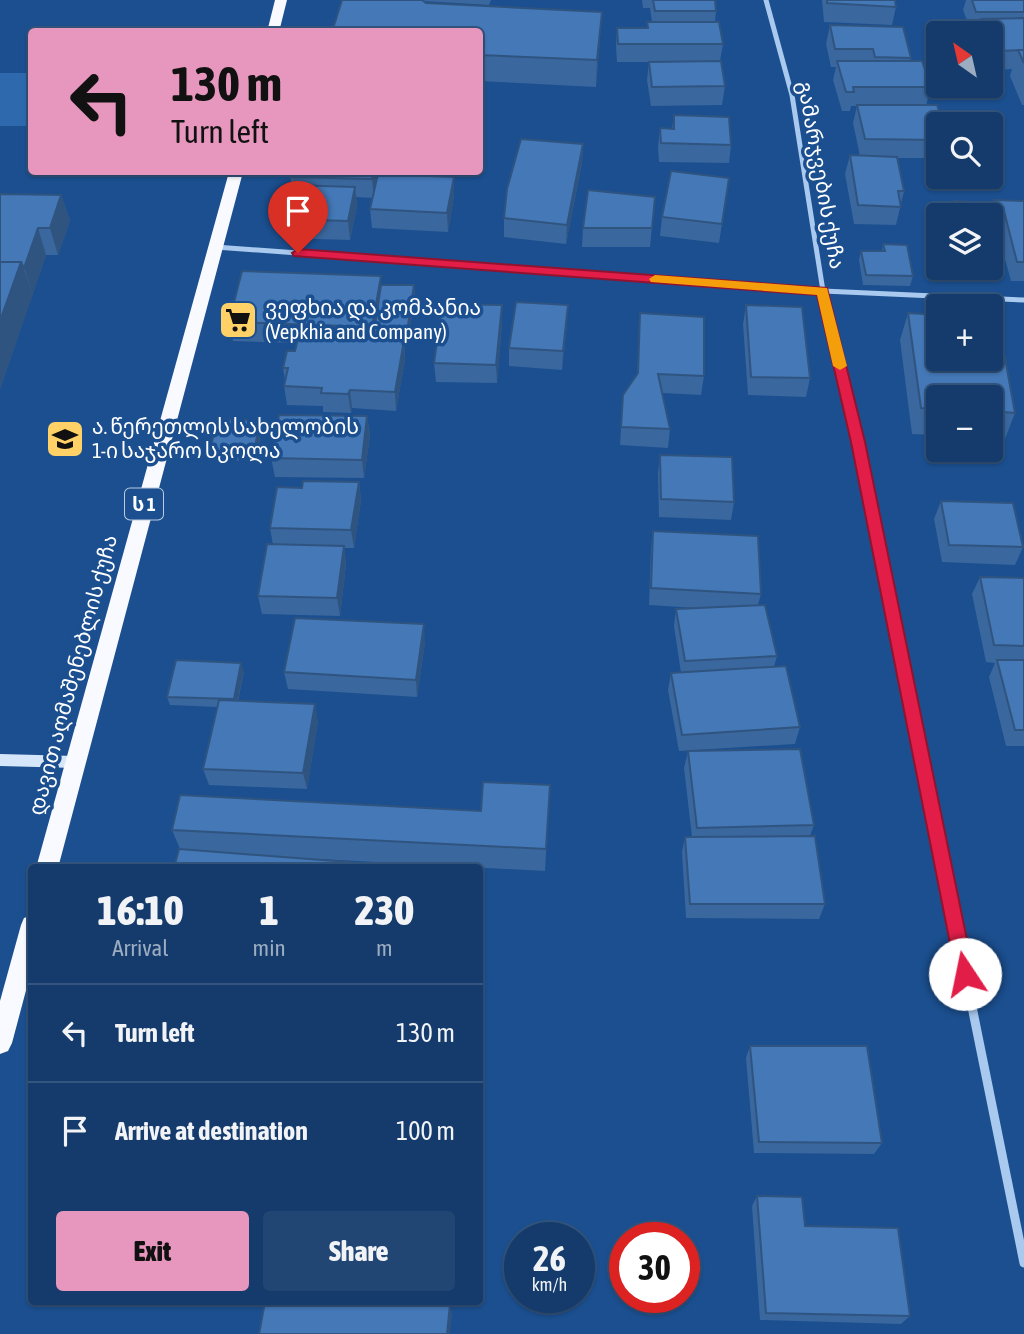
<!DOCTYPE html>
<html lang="en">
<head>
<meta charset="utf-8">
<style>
  body { margin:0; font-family:"Asap Condensed","Noto Sans Georgian",sans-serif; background:#214673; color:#f1f3f6; height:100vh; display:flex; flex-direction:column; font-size:26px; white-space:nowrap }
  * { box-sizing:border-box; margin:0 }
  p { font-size:23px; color:#9dadc1 }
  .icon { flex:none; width:38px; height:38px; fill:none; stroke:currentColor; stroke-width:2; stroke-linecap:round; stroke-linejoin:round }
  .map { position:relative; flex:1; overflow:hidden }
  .side { position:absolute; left:28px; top:864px; width:455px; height:441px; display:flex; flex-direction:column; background:#143b6b; border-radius:7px; box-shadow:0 2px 5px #0004,0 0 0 2px #33557e }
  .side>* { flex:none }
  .guide { position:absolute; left:28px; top:28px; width:455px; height:147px; border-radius:7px; box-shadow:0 2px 5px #0004,0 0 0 2px #33557e; background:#e797bd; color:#111; overflow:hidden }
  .needle { width:46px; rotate:326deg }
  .buttons { position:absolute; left:926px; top:21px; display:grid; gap:14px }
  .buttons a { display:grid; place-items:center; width:77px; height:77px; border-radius:7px; background:#143b6b; box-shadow:0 2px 5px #0004,0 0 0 2px #33557e; font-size:35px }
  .speed { position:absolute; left:504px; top:1222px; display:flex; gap:14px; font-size:35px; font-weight:700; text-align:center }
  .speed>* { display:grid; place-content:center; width:91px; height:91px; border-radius:50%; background:#143b6b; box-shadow:0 2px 5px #0004,0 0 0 2px #33557e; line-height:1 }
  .speed small { font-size:18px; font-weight:400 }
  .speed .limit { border:10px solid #d22; background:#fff; color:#111 }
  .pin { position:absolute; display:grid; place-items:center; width:60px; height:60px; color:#fff; margin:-72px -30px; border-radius:50% 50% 50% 0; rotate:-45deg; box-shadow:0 0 7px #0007 }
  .pin .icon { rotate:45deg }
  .me { position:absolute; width:77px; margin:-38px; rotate:349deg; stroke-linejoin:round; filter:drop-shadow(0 0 5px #0008) }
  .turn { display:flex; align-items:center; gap:24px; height:147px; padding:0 28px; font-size:32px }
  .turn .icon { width:91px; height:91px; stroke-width:2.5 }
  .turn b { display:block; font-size:49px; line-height:60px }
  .eta { display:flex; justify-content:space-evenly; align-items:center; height:119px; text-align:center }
  .eta b { font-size:42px; font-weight:800; line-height:49px }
  .primary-button { display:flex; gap:14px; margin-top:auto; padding:14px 28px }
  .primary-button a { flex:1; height:80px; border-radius:7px; background:#e797bd; color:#111; font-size:28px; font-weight:800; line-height:80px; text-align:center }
  .primary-button a+a { background:#214673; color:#f1f3f6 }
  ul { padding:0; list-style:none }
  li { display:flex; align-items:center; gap:21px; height:98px; padding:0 28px; border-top:2px solid #33557e }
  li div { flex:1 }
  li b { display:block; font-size:26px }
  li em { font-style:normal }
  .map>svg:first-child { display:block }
</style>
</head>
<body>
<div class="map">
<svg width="1024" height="1334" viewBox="0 0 1024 1334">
  <rect width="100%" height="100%" fill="#1b4f8f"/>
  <!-- green -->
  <rect fill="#2e69ad" x="0" y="73" width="31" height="53"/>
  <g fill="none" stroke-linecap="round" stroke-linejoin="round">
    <!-- minor-far2 -->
    <g stroke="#a9c9ee" stroke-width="5">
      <polyline points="766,0 792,95 823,291 835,341"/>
      <polyline points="215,247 823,291 1024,300"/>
    </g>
    <!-- minor-far1 -->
    <polyline stroke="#a9c9ee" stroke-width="6" points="834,339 858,442 926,776"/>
    <!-- minor -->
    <polyline stroke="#a9c9ee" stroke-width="9" points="925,775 1024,1263"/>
    <!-- secondary -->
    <polygon fill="#d6e6fa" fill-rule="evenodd" points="0,754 75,756 80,758 82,762 80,766 75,768 0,766"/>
    <!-- trunk -->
    <g fill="#f8faff" fill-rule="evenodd">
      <polygon points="275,0 287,0 279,32 267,32"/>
      <polygon points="229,172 243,172 58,868 36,868"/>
      <polygon points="32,915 32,968 12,1043 8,1051 0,1054 0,1001 21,925 24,918"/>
    </g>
  </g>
  <!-- wall -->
  <g fill="#3a679d">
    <polygon points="342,0 491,0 489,5 423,1 426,3 600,38 596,87 480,81 480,32"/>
    <polygon points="642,0 715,0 716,11 715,22 723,44 720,61 725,86 722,105 651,106 647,80 649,62 617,62 616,46 617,28 647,28 647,22 652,22 650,8 643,8"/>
    <polygon points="822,0 895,0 896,7 892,25 824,22"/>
    <polygon points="966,0 1024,0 1024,105 1022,105 1010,76 1012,69 990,70 990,33 977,33 978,30 971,30 963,10"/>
    <polygon points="830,25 911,58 910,61 931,87 926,105 938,124 938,158 898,158 904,191 896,225 854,224 845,174 850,155 860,156 853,123 857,106 851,106 850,111 842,111 833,80 836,67 831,67 826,44"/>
    <polygon points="674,115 731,145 729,163 659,162 658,147 660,128 672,129"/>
    <polygon points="583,144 582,163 566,244 504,237 504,218"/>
    <polygon points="378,172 377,180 454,177 454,196 448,232 372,228 370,209 373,198 356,197 357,206 350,240 283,238 280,219 292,186 290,177"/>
    <polygon points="729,178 719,243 660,236 662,217"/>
    <polygon points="0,194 61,195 70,221 58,255 46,255 0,389"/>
    <polygon points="655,197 650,247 582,247 583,228"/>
    <polygon points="994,200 1024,201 1024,281 1011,281 997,230 991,230 996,258 989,277 933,274 926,223 932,204 954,205 955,201 987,203 938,215 938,268 990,268 990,215 989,215"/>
    <polygon points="883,244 913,276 910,286 863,285 859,260 861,251 882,251"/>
    <polygon points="381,285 414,285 415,295 408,342 404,342 405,359 396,411 352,408 351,413 323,412 323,406 287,405 284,386 285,380 283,368 295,351 297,343 233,341 229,322"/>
    <polygon points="746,305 810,378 806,397 748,395 743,324"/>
    <polygon points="640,313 704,376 701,395 662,393 670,429 668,448 620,445 623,395 637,375"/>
    <polygon points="908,313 1015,413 1005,439 990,438 990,397 938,397 938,435 912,434 900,340"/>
    <polygon points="502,324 497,383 436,382 434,363"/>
    <polygon points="567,324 562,370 509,366 509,348"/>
    <polygon points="367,416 370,435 364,478 275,477 271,458"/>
    <polygon points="262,429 256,461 212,460 210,451"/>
    <polygon points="660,455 734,502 731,520 659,517 658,473"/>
    <polygon points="359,482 361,500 354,548 344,548 346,564 340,616 262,614 258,596 273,545 270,528 302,488"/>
    <polygon points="941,501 1023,547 1015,565 942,562 934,519"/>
    <polygon points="653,531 761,594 758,605 777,656 774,667 800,727 795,744 679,751 668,690 671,673 681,673 674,626 676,609 695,608 649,605 651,549"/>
    <polygon points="980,577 1024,578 1024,746 1006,746 989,677 995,663 986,662 972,594"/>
    <polygon points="425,642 417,697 288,689 284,672"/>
    <polygon points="244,672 238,701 318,721 307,789 209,785 203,769 217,707 170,705 167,697"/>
    <polygon points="688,751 814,825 810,836 825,904 819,919 686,918 682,852 685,837 692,837 684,768"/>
    <polygon points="550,785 545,871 282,857 180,849 172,830 481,811"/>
    <polygon points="750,1046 882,1143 874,1154 754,1153 746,1058"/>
    <polygon points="757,1196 805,1226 910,1316 901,1324 760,1320 752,1206"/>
  </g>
  <!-- shaded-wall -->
  <g fill="#305480">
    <polygon points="602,12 600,38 596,87 597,60"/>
    <polygon points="583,144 582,163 566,244 567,225"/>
    <polygon points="373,172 378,172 374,198 372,179"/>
    <polygon points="454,177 454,196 448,232 447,213"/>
    <polygon points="355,187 357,206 350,240 348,221"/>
    <polygon points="61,195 70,221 58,255 50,228"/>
    <polygon points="38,228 46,255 33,294 24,268"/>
    <polygon points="21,262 33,294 0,389 0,321"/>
    <polygon points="381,276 382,295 374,332 374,346 372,327"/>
    <polygon points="414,285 415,295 408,342 407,332"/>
    <polygon points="502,305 502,324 497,383 496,365"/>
    <polygon points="568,305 567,324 562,370 563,351"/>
    <polygon points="404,341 405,359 396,411 395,392"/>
    <polygon points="350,390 352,408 351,413 348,394"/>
    <polygon points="367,416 370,435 364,478 362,460"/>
    <polygon points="260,420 262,429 256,461 254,452"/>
    <polygon points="359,482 361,500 354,548 351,530"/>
    <polygon points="344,546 346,564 340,616 337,598"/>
    <polygon points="424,624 425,642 417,697 416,680"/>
    <polygon points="241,663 244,672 236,707 234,699"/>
    <polygon points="315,704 318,721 307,789 303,773"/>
    <polygon points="450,1304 452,1315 450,1334 447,1334"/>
  </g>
  <!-- building -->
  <g fill="#4478b7" stroke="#305480" stroke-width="2">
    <polygon points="342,0 422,0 426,3 602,12 597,60 480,55 480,32 332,32"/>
    <polygon points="653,0 715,0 716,11 655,11"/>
    <polygon points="827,0 895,0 896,7 827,3"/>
    <polygon points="972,0 1024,0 1024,12 976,12"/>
    <polygon points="1024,18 1024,50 996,51 990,39 990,33 988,33 981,19"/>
    <polygon points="647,22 719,22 723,44 618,44 617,28 648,28"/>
    <polygon points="830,25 903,27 911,58 875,57 873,49 835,49"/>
    <polygon points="1018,50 1024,50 1024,63"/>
    <polygon points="721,61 725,86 652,87 649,62"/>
    <polygon points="837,61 922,61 931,87 853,87 854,92 846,92"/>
    <polygon points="857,105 937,105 943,124 938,124 938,140 865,139"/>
    <polygon points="674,115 729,117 731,145 661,143 660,128 674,129"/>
    <polygon points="521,139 583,144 567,225 504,218 507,189"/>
    <polygon points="850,155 897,157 904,191 898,191 901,207 858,205"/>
    <polygon points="671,171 729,178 722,224 662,217"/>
    <polygon points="292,172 373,172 372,179 290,177"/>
    <polygon points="378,174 454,177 447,213 370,209"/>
    <polygon points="288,185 355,187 348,221 280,219"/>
    <polygon points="588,190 655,197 652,228 583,228"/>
    <polygon points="0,194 61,195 50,228 38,228 24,268 21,262 0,262"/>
    <polygon points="994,200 1024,201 1024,262 1017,262 1004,211 997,211"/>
    <polygon points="955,201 987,203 989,215 938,215 938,253 932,204 956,205"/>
    <polygon points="990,227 996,258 990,258"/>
    <polygon points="883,244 907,245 913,276 866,275 861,251 885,251"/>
    <polygon points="0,262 21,262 0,321"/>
    <polygon points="242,271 381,276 372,327 229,322"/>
    <polygon points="381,285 414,285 407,332 374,332"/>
    <polygon points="516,302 568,305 563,351 509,348"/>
    <polygon points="442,304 502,305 496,365 434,363"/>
    <polygon points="746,305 802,307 810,378 751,377"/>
    <polygon points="640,313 704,317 704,376 658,374 670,429 621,427 623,395 638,373"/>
    <polygon points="908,313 938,315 938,359 990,359 990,324 999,325 1015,413 990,411 990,397 938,397 938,409 921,408"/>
    <polygon points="301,327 359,330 357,338 404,341 395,392 350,390 348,394 321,393 322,388 284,386 288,368 283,368 287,351 295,351"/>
    <polygon points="279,415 367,416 362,460 271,458"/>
    <polygon points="217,419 260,420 254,452 210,451"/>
    <polygon points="660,455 732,457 734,502 661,499"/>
    <polygon points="303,481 359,482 351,530 270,528 277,487 302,488"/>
    <polygon points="941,501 1013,503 1023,547 949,545"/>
    <polygon points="653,531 758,536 761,594 651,588"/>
    <polygon points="267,544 344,546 337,598 258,596"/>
    <polygon points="980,577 1024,578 1024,646 994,645"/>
    <polygon points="765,605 777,656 685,661 676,609"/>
    <polygon points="295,618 424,624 416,680 284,672"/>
    <polygon points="176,660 241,663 234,699 167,697"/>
    <polygon points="997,660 1024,660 1024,730 1015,730"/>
    <polygon points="786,666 800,727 682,735 671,673"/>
    <polygon points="219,700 315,704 303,773 203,769"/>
    <polygon points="800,749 814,825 697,828 688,751"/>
    <polygon points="483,782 550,785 546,849 172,830 180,795 481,811"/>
    <polygon points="815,836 825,904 690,904 685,837"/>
    <polygon points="179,849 373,864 372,868 174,868"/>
    <polygon points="750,1046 867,1046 882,1143 759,1142"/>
    <polygon points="757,1196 802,1197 805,1226 898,1228 910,1316 766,1313"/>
    <polygon points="265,1302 430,1302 450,1304 447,1334 259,1334"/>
  </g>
  <!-- route -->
  <polygon fill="#e11d48" stroke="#92132f" stroke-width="2" points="298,249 827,288 865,442 974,974 972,980 965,983 959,980 956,974 851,442 817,295 294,256 292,253"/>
  <!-- slow -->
  <polygon fill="#f59e0b" points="655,275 827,288 847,366 840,370 833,366 817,295 651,282 649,279"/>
  <!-- icons -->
  <defs>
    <symbol id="supermarket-square" viewBox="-11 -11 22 22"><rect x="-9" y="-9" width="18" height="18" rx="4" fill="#ffd166" stroke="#1b4f8f"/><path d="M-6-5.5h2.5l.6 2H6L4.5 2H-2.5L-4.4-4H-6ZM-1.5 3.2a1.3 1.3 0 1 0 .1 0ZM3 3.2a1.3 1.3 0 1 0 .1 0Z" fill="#111"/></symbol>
    <symbol id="school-square" viewBox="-11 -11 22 22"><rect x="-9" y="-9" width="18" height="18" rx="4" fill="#ffd166" stroke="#1b4f8f"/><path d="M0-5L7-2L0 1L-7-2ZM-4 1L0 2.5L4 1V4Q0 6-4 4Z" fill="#111"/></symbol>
  </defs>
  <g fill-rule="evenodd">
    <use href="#supermarket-square" x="216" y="298" width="44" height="44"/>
    <use href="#school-square" x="43" y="417" width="44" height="44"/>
  </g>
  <g text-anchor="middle" stroke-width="7" stroke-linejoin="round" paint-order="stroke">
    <!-- shield labels -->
    <rect fill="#1b4f8f" stroke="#bbcadd" stroke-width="2" x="125" y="488.5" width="38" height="31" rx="5"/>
    <g font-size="19" font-weight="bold" fill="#fff">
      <text x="144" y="511">ს 1</text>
    </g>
    <!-- street labels -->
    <g font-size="21" fill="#fff" stroke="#1b4f8f">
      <text transform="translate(821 175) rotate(80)" y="7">გამარჯვების ქუჩა</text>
      <text transform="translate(73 675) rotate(-75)" y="7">დავით აღმაშენებლის ქუჩა</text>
    </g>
    <!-- poi labels -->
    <g font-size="21" fill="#fff" stroke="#1b4f8f" text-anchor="start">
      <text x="265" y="315">ვეფხია და კომპანია<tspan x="265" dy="24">(Vepkhia and Company)</tspan></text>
      <text x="92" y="434">ა. წერეთლის სახელობის<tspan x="92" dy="24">1-ი საჯარო სკოლა</tspan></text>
    </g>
  </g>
</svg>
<div class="buttons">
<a><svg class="needle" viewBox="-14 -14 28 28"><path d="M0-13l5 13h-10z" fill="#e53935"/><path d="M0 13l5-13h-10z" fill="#9dadc1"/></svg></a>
<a><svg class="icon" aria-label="search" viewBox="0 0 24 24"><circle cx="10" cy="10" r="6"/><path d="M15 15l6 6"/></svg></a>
<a><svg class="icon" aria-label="layers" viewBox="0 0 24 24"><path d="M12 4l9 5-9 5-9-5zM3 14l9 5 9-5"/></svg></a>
<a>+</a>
<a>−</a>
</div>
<div class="speed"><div>26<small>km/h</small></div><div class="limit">30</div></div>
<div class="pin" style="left:298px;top:253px;background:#d93025"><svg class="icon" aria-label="arrive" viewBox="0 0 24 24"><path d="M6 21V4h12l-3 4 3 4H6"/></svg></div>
<svg class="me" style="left:965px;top:974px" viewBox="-20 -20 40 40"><circle r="19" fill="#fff"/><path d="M0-13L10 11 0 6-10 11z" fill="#e11d48"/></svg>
<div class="guide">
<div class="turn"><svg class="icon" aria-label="left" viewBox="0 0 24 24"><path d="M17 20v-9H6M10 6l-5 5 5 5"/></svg><div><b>130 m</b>Turn left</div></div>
</div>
<section class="side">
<div class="eta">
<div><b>16:10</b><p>Arrival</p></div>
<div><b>1</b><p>min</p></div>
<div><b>230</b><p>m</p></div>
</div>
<ul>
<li><svg class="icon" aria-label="left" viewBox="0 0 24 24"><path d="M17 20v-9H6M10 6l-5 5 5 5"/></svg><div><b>Turn left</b></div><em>130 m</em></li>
<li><svg class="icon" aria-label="arrive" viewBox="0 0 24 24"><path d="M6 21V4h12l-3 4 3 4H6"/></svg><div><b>Arrive at destination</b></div><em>100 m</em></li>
</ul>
<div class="primary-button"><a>Exit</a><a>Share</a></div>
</section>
</div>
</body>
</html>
